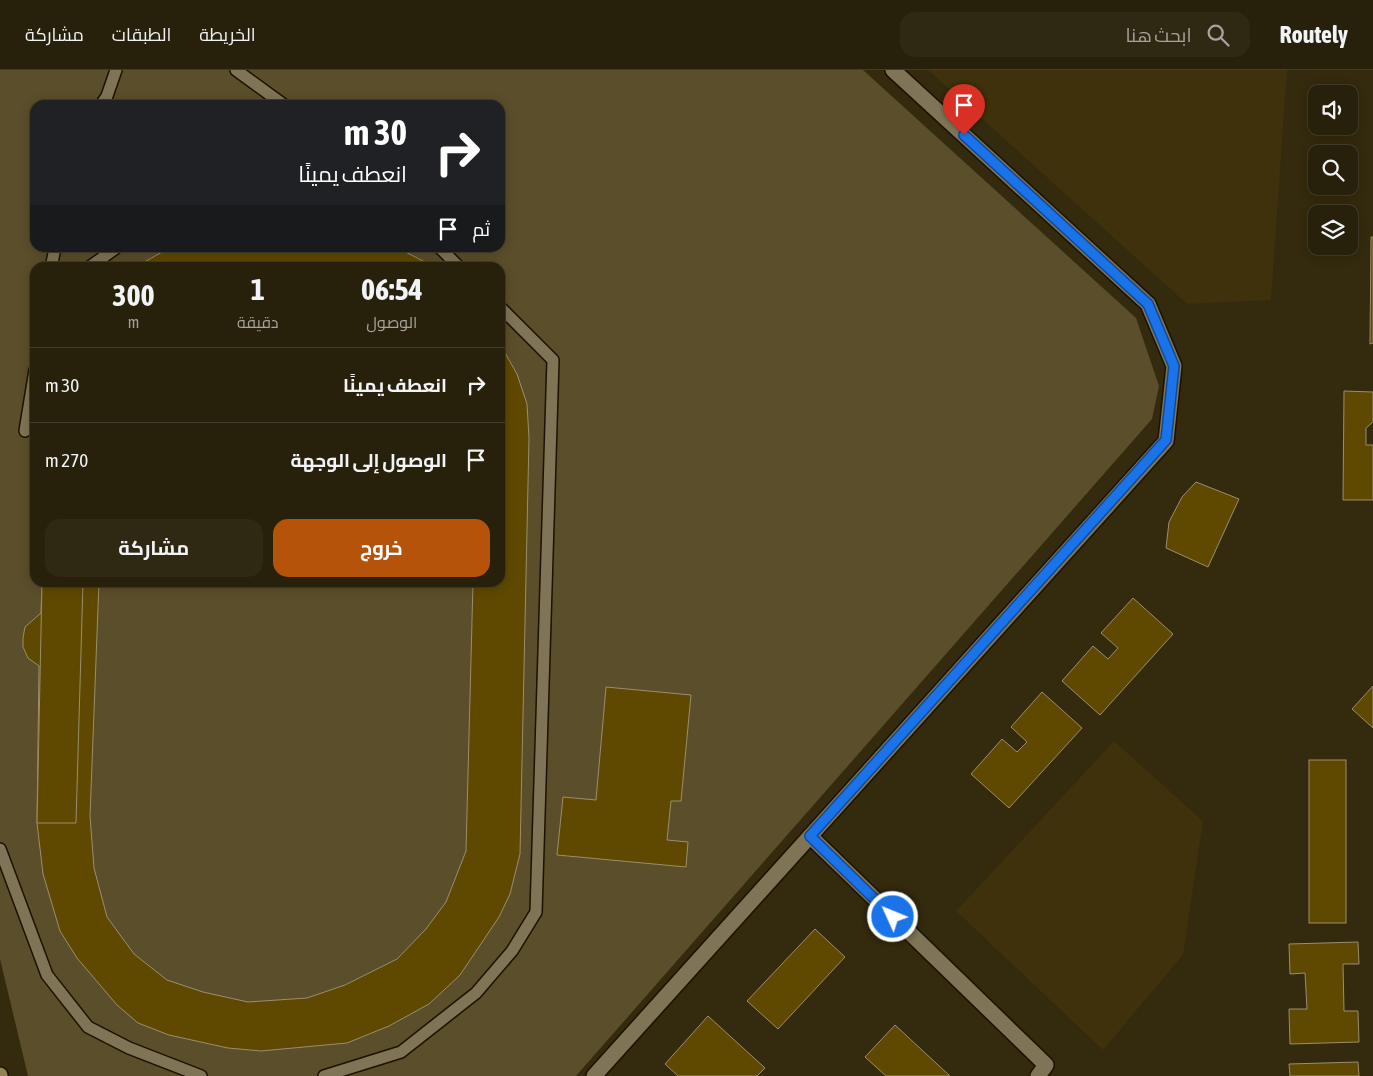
<!DOCTYPE html>
<html lang="ar">
<head>
<meta charset="utf-8">
<style>
  body { margin:0; font-family:"Asap Condensed",Cairo,sans-serif; background:#2f2813; color:#f1f3f6; direction:rtl; height:100vh; display:flex; flex-direction:column; font-size:19px; white-space:nowrap }
  * { box-sizing:border-box; margin:0 }
  p { font-size:16px; color:#a4a39c }
  .icon { flex:none; width:28px; height:28px; fill:none; stroke:currentColor; stroke-width:2; stroke-linecap:round; stroke-linejoin:round }
  .map { position:relative; flex:1; overflow:hidden; direction:ltr }
  .sheet { position:absolute; left:30px; top:192px; width:475px; height:325px; display:flex; flex-direction:column; background:#27200a; border-radius:15px; box-shadow:0 2px 12px #0003,0 0 0 1px #433e2b; direction:rtl }
  .sheet>* { flex:none }
  .hud { position:absolute; left:30px; top:30px; width:475px; height:152px; border-radius:15px; box-shadow:0 2px 12px #0003,0 0 0 1px #433e2b; direction:rtl; background:#202124; color:#fff; overflow:hidden }
  .controls { position:absolute; left:1308px; top:15px; display:grid; gap:10px }
  .controls a { display:grid; place-items:center; width:50px; height:50px; border-radius:10px; background:#27200a; box-shadow:0 2px 12px #0003,0 0 0 1px #433e2b; font-size:25px }
  .pin { position:absolute; display:grid; place-items:center; width:42px; height:42px; color:#fff; margin:-51px -21px; border-radius:50% 50% 50% 0; rotate:-45deg; box-shadow:0 0 5px #0007 }
  .pin .icon { rotate:45deg }
  .me { position:absolute; width:55px; margin:-28px; rotate:314deg; stroke-linejoin:round; filter:drop-shadow(0 0 4px #0008) }
  .turn { display:flex; align-items:center; gap:18px; height:105px; padding:0 15px; font-size:22px }
  .turn .icon { width:65px; height:65px; stroke-width:2.5 }
  .turn b { display:block; font-size:35px; line-height:42px }
  .then { display:flex; align-items:center; height:48px; padding:0 15px; background:#0003; gap:10px; font-size:19px }
  .eta { display:flex; justify-content:space-evenly; align-items:center; height:85px; text-align:center }
  .eta b { font-size:30px; font-weight:700; line-height:35px }
  .primary-button { display:flex; gap:10px; margin-top:auto; padding:10px 15px }
  .primary-button a { flex:1; height:58px; border-radius:15px; background:#b45309; color:#fff; font-size:20px; font-weight:700; line-height:58px; text-align:center }
  .primary-button a+a { background:#2f2813; color:#f1f3f6 }
  ul { padding:0; list-style:none }
  li { display:flex; align-items:center; gap:15px; height:75px; padding:0 15px; border-top:1px solid #433e2b }
  li div { flex:1 }
  li b { display:block; font-size:19px }
  li em { font-style:normal }
  header { display:flex; align-items:center; gap:30px; box-sizing:border-box; height:70px; padding:0 25px; background:#27200a; border-bottom:1px solid #433e2b }
  header strong { font-size:24px }
  nav { display:flex; gap:28px; margin-inline-start:auto; font-size:18px }
  .search { width:350px; height:45px; background:#2f2813; display:flex; align-items:center; gap:12px; box-sizing:border-box; padding:0 18px; border-radius:15px; color:#a4a39c; font-size:19px }
  .map>svg:first-child { display:block }
</style>
</head>
<body>
<header>
<strong>Routely</strong>
<div class="search"><svg class="icon" aria-label="search" viewBox="0 0 24 24"><circle cx="10" cy="10" r="6"/><path d="M15 15l6 6"/></svg>ابحث هنا</div>
<nav><a>الخريطة</a><a>الطبقات</a><a>مشاركة</a></nav>
</header>
<div class="map">
<svg width="1373" height="1006" viewBox="0 0 1373 1006">
  <rect width="100%" height="100%" fill="#342a0d"/>
  <!-- built -->
  <g fill="#3e310b">
    <polygon points="928,0 1287,0 1271,230 1187,234"/>
    <polygon points="1114,671 1203,751 1183,885 1103,980 956,841"/>
  </g>
  <!-- green -->
  <path fill="#5b4e2a" fill-rule="evenodd" d="M0,0H863L1136,248L1159,316L1152,349L576,1006H28L0,889ZM35,35H500V178H35ZM35,198H500V512H35Z"/>
  <!-- building -->
  <g fill="#5f4901" stroke="#9a8e6f">
    <polygon points="1371,167 1373,167 1373,273 1370,274"/>
    <polygon points="169,178 398,178 436,198 134,198"/>
    <polygon points="500,274 517,304 527,334 529,368 520,784 510,824 499,847 460,905 429,934 389,956 347,973 261,981 228,978 169,965 138,953 117,935 77,888 60,861 43,804 37,753 39,596 28,588 23,577 23,568 25,557 41,543 42,512 99,512 90,746 94,798 107,847 134,884 167,910 203,922 248,932 307,928 345,915 397,889 426,859 446,832 466,781 473,512 500,512"/>
    <polygon points="1344,321 1373,322 1373,352 1366,358 1366,375 1373,375 1373,430 1343,430"/>
    <polygon points="1196,412 1239,429 1208,497 1166,478 1169,452 1182,427"/>
    <polygon points="42,512 83,512 76,753 37,753"/>
    <polygon points="1133,528 1173,564 1100,645 1062,611 1093,576 1108,589 1118,578 1101,563"/>
    <polygon points="1373,616 1373,658 1352,639"/>
    <polygon points="606,617 691,625 681,731 671,731 667,770 688,772 686,797 557,785 563,727 596,730"/>
    <polygon points="1042,622 1082,658 1009,738 971,704 1002,669 1017,682 1027,672 1011,657"/>
    <rect x="1309" y="690" width="37" height="163"/>
    <polygon points="815,859 845,887 778,959 747,931"/>
    <polygon points="1358,872 1359,894 1343,894 1344,941 1358,941 1359,972 1290,974 1289,939 1307,939 1305,903 1290,904 1289,874"/>
    <polygon points="708,946 765,998 757,1006 678,1006 665,994"/>
    <polygon points="895,955 950,1006 886,1006 865,987"/>
    <polygon points="1358,992 1359,1006 1290,1006 1289,994"/>
  </g>
  <g fill="none" stroke-linecap="round" stroke-linejoin="round">
    <defs>
      <g id="lane">
        <polyline points="236,0 284,35"/>
        <polyline points="101,35 107,26 116,0"/>
        <polyline points="440,178 460,198"/>
        <polyline points="51,198 55,178"/>
        <polyline points="88,198 116,178"/>
        <polyline points="25,361 35,300"/>
        <polyline points="0,779 47,905 88,957 129,978 201,1006"/>
        <polyline points="324,1006 401,982 476,923 512,881 536,842 553,290 500,237"/>
      </g>
      <g id="street">
        <polyline points="810,766 1046,995 1038,1006"/>
        <polyline points="594,1006 1166,371 1174,296 1148,234 893,0"/>
      </g>
      <polyline id="secondary" points="0,1005 0,1006"/>
    </defs>
    <!-- lane casing -->
    <use href="#lane" stroke="#1c1200" stroke-width="14"/>
    <!-- street casing -->
    <use href="#street" stroke="#1c1200" stroke-width="18"/>
    <!-- secondary casing -->
    <use href="#secondary" stroke="#1c1200" stroke-width="18"/>
    <!-- lane -->
    <use href="#lane" stroke="#7f7455" stroke-width="11"/>
    <!-- street -->
    <use href="#street" stroke="#7f7455" stroke-width="15"/>
    <!-- secondary -->
    <use href="#secondary" stroke="#948356" stroke-width="15"/>
  </g>
  <g fill="none" stroke-linecap="round" stroke-linejoin="round">
    <defs>
      <polyline id="route" points="893,847 810,766 1166,370 1174,296 1148,234 964,65"/>
    </defs>
    <!-- route casing -->
    <use href="#route" stroke="#114b97" stroke-width="12"/>
    <!-- route -->
    <use href="#route" stroke="#1a73e8" stroke-width="9"/>
  </g>
</svg>
<div class="controls">
<a><svg class="icon" aria-label="sound" viewBox="0 0 24 24"><path d="M4 9h4l5-4v14l-5-4H4zM17 9q2 3 0 6"/></svg></a>
<a><svg class="icon" aria-label="search" viewBox="0 0 24 24"><circle cx="10" cy="10" r="6"/><path d="M15 15l6 6"/></svg></a>
<a><svg class="icon" aria-label="layers" viewBox="0 0 24 24"><path d="M12 4l9 5-9 5-9-5zM3 14l9 5 9-5"/></svg></a>
</div>
<div class="pin" style="left:964px;top:65px;background:#d93025"><svg class="icon" aria-label="arrive" viewBox="0 0 24 24"><path d="M6 21V4h12l-3 4 3 4H6"/></svg></div>
<svg class="me" style="left:893px;top:847px" viewBox="-20 -20 40 40"><circle r="17" fill="#1a73e8" stroke="#fff" stroke-width="3"/><path d="M0-11L8 9 0 5-8 9z" fill="#fff"/></svg>
<div class="hud">
<div class="turn"><svg class="icon" aria-label="right" viewBox="0 0 24 24"><path d="M7 20v-9h11M14 6l5 5-5 5"/></svg><div><b>30 m</b>انعطف يمينًا</div></div>
<div class="then">ثم<svg class="icon" aria-label="arrive" viewBox="0 0 24 24"><path d="M6 21V4h12l-3 4 3 4H6"/></svg></div>
</div>
<section class="sheet">
<div class="eta">
<div><b>06:54</b><p>الوصول</p></div>
<div><b>1</b><p>دقيقة</p></div>
<div><b>300</b><p>m</p></div>
</div>
<ul>
<li><svg class="icon" aria-label="right" viewBox="0 0 24 24"><path d="M7 20v-9h11M14 6l5 5-5 5"/></svg><div><b>انعطف يمينًا</b></div><em>30 m</em></li>
<li><svg class="icon" aria-label="arrive" viewBox="0 0 24 24"><path d="M6 21V4h12l-3 4 3 4H6"/></svg><div><b>الوصول إلى الوجهة</b></div><em>270 m</em></li>
</ul>
<div class="primary-button"><a>خروج</a><a>مشاركة</a></div>
</section>
</div>
</body>
</html>
